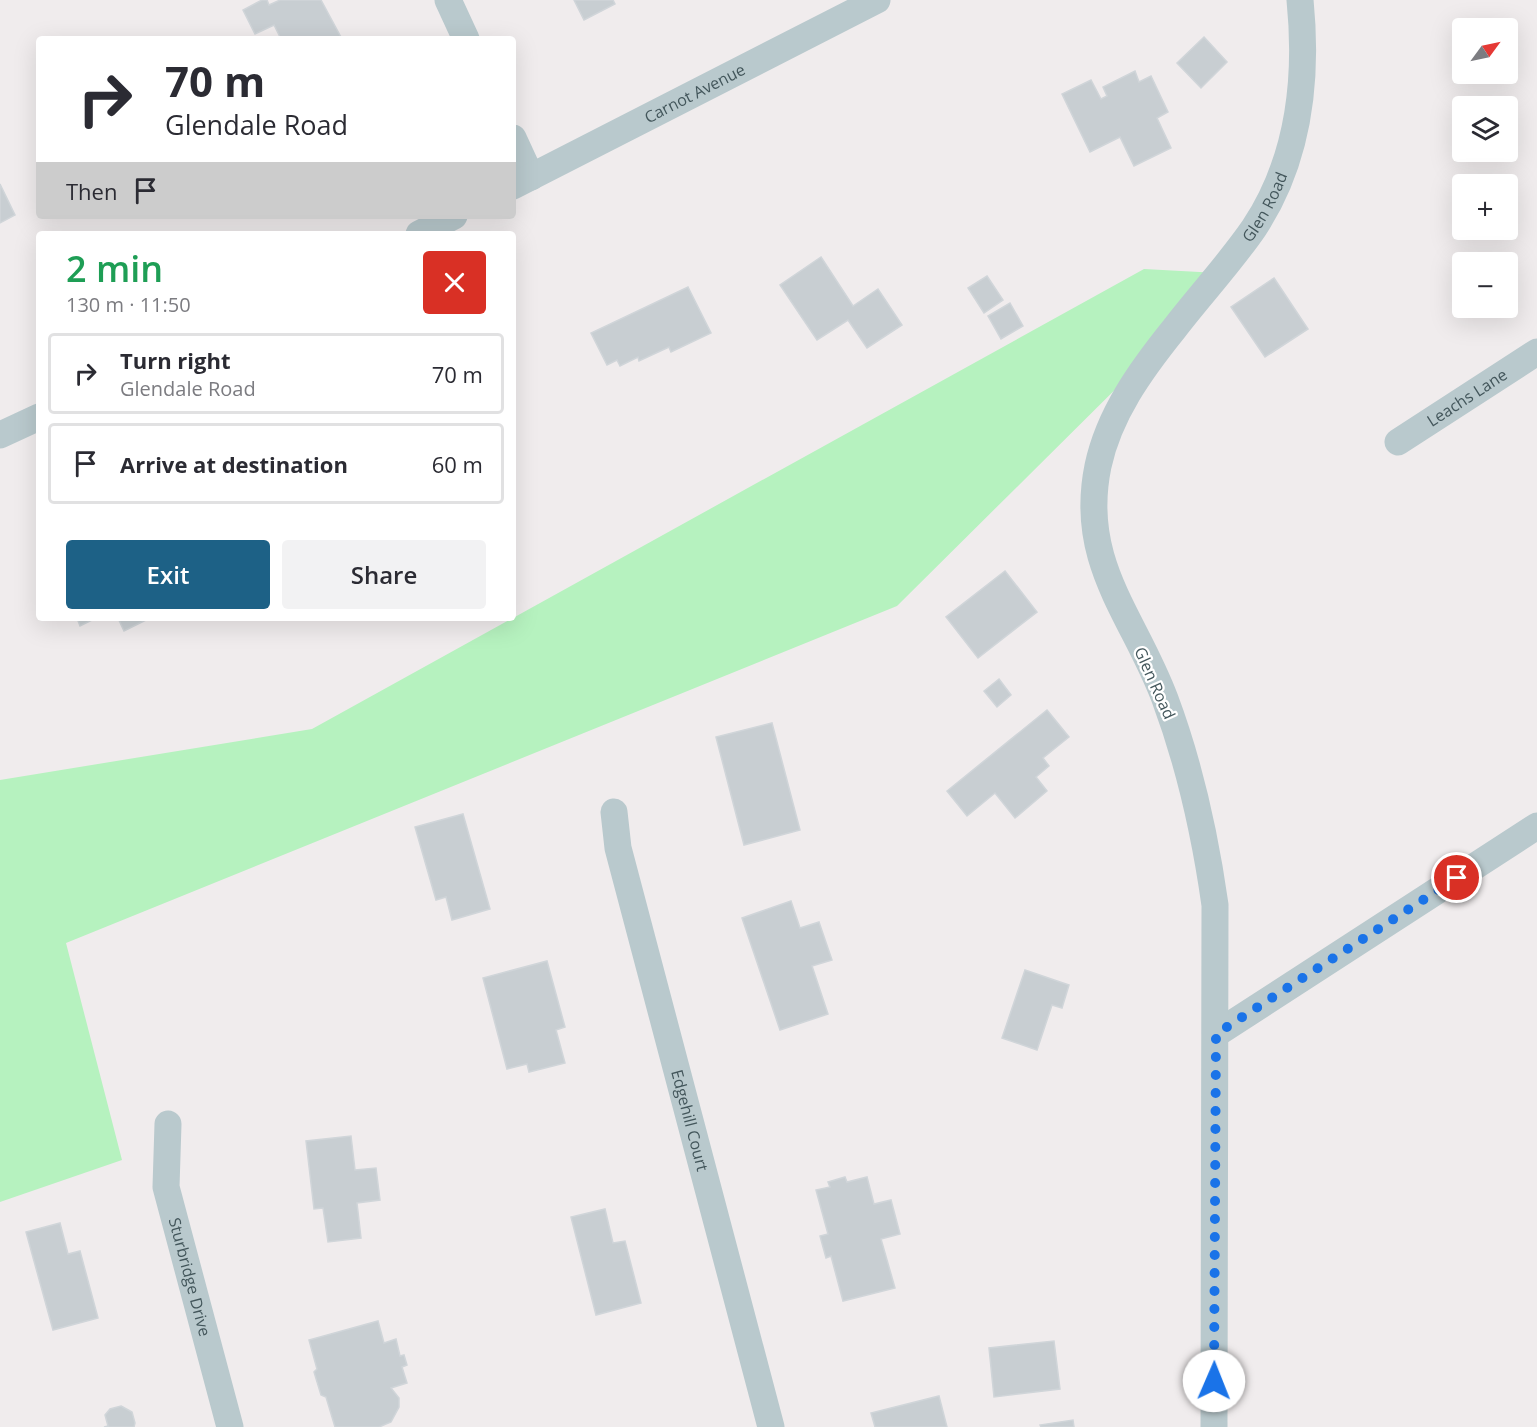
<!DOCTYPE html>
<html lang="en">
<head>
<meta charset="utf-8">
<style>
  body { margin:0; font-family:"Open Sans",sans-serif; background:#f2f2f3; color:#2b2b33; height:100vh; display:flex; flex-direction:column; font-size:22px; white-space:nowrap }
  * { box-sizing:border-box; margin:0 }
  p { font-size:20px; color:#7c7c81 }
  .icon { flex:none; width:33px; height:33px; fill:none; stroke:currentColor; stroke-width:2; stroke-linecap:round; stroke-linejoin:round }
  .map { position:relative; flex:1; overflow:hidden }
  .sheet { position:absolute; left:36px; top:231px; width:480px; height:390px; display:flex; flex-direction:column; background:#fff; border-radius:6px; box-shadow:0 6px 24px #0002 }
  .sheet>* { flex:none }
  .banner { position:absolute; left:36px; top:36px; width:480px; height:183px; border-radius:6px; box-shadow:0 6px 24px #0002; background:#fff; color:#2b2b33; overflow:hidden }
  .needle { width:39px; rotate:57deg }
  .tools { position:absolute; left:1452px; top:18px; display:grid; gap:12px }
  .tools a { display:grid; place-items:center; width:66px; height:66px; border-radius:6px; background:#fff; box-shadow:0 6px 24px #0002; font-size:30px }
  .pin { position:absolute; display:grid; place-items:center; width:51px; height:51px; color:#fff; margin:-26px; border:3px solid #fff; border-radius:50%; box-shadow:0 2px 6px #0007 }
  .me { position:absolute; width:66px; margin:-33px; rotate:1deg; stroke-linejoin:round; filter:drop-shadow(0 0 4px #0008) }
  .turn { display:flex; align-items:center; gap:21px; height:126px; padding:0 30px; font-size:27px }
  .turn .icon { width:78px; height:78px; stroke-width:2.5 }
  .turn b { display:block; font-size:42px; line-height:51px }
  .then { display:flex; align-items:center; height:57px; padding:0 30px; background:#0003; gap:12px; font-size:22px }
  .round { display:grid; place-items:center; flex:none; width:63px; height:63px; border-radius:6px; background:#f2f2f3 }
  .head { display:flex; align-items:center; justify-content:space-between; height:102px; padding:0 30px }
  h1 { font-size:36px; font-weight:600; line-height:45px; color:#1e9e55 }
  .cta { display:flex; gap:12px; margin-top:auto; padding:12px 30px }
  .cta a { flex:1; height:69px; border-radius:6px; background:#1d6186; color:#fff; font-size:24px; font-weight:600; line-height:69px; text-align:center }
  .cta a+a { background:#f2f2f3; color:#2b2b33 }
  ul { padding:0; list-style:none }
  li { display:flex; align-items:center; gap:18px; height:81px; margin:0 12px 9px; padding:0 18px; border:3px solid #e1e1e2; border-radius:6px }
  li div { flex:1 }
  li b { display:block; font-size:22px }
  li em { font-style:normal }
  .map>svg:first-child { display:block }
</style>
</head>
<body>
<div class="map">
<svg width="1537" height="1427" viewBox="0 0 1537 1427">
  <rect width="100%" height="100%" fill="#f0eced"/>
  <!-- green -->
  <polygon fill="#b6f2bf" points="1144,269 1218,273 1163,342 897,606 66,943 122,1160 0,1202 0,780 312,729"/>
  <!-- building -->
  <g fill="#c8ced2" stroke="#d0d5d9" stroke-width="1.5">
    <polygon points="262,0 267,0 269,5 280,0 321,0 342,39 281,39 274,25 255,34 243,10"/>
    <polygon points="574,0 613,0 615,4 584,20"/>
    <polygon points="1204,37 1227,62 1201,88 1177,63"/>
    <polygon points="1135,71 1139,82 1151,76 1168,112 1157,118 1171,148 1134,166 1120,137 1090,152 1062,94 1091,80 1101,99 1107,96 1103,87"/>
    <polygon points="0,184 15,215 0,223"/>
    <polygon points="821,257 853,306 878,289 902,325 867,348 848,320 817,340 780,285"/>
    <polygon points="987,276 1003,300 984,313 968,288"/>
    <polygon points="1274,278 1308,329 1265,357 1231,307"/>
    <polygon points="688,287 711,333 671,352 669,347 639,361 638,357 620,366 617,360 607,365 591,333"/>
    <polygon points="1010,303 1023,326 1001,339 988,316"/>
    <polygon points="1005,571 1037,612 978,658 946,617"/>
    <polygon points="77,618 96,618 80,626"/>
    <polygon points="118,618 150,618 124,631"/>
    <polygon points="999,679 1011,695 997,707 984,691"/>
    <polygon points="1047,710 1069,737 1043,758 1049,766 1036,777 1047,791 1015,818 995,793 967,816 947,791"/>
    <polygon points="772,723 800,830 744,845 716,737"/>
    <polygon points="463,814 490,909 452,920 446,897 436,900 415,827"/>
    <polygon points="791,901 800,928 819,922 832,960 812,966 828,1014 780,1030 742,918"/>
    <polygon points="547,961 565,1027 556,1030 565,1063 529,1072 527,1064 507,1069 483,978"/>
    <polygon points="1025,970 1069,985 1062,1008 1052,1005 1037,1050 1002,1038"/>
    <polygon points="351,1136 355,1170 376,1168 380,1200 357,1203 361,1238 328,1242 323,1208 314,1209 306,1141"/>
    <polygon points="845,1177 847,1182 867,1177 874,1204 891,1200 900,1234 881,1239 895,1288 843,1301 831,1256 826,1258 820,1236 828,1234 816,1190 830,1187 828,1182"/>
    <polygon points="605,1209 613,1243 625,1241 641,1303 596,1315 571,1217"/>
    <polygon points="60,1223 68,1254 80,1251 98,1318 53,1330 26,1232"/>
    <polygon points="378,1321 384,1343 396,1339 400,1356 404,1355 407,1365 402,1367 407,1383 391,1388 399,1398 399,1407 391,1422 379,1427 335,1427 326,1397 321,1395 314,1372 317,1369 309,1340"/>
    <polygon points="1054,1341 1060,1389 994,1397 989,1348"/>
    <polygon points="939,1396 947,1427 875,1427 871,1413"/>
    <polygon points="121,1406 132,1412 135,1423 134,1427 104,1427 108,1426 105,1415 110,1409"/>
    <polygon points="1073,1420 1074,1427 1041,1427 1040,1425"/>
  </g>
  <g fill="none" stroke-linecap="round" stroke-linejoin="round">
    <!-- street -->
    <g stroke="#b9c9cd" stroke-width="27">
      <polyline points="448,0 466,39"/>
      <polyline points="513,138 531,177"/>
      <path id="s1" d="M513,186L877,0"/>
      <polyline points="419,234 454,216"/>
      <polyline points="0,435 39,417"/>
      <path id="s2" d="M1398,442L1537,352"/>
      <path id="s3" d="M614,812L618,848L771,1427"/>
      <polyline points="1216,1034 1537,826"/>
      <path id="s4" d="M168,1124L166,1187L230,1427"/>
      <path id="s5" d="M1214,1427L1215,905C1205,834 1190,766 1165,699C1134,616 1078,563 1098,466C1109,414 1141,370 1174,329C1200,295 1230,263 1254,228C1299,160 1308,79 1300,0"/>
    </g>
  </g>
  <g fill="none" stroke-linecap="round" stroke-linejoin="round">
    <!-- route -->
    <polyline stroke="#1a73e8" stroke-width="10" stroke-dasharray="0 18" points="1214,1381 1216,1034 1457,878"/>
  </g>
  <g text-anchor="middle" stroke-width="4.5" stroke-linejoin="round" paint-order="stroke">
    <!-- street labels -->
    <g font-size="16" fill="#43565b" stroke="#fff">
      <text dy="6" stroke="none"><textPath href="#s1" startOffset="204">Carnot Avenue</textPath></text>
      <text dy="6" stroke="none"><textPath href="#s5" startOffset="1293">Glen Road</textPath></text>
      <text dy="6" stroke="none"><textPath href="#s2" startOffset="82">Leachs Lane</textPath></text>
      <text transform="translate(1155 683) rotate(66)" y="6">Glen Road</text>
      <text dy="6" stroke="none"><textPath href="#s3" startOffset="318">Edgehill Court</textPath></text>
      <text dy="6" stroke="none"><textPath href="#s4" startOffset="156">Sturbridge Drive</textPath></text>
    </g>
  </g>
</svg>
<div class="tools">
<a><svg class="needle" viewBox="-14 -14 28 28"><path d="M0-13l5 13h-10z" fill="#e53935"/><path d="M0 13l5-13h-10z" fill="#7c7c81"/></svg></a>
<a><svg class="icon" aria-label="layers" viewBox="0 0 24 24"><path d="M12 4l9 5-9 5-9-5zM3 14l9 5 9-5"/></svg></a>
<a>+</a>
<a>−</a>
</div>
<div class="pin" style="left:1457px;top:878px;background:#d93025"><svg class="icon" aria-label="arrive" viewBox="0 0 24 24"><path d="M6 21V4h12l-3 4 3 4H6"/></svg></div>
<svg class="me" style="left:1214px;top:1381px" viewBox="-20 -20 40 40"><circle r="19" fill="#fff"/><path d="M0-13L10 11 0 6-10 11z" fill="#1a73e8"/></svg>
<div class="banner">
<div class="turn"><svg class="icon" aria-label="right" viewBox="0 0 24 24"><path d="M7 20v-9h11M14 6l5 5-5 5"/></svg><div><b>70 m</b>Glendale Road</div></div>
<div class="then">Then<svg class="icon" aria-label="arrive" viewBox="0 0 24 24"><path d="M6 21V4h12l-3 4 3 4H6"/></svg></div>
</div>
<section class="sheet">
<div class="head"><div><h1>2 min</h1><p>130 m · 11:50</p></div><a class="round" style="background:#d93025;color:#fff"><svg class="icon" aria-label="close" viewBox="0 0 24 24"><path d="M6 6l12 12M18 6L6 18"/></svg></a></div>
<ul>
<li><svg class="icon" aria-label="right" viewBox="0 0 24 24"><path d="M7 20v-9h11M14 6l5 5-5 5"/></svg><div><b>Turn right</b><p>Glendale Road</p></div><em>70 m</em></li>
<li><svg class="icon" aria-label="arrive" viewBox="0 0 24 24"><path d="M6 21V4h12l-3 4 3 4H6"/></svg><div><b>Arrive at destination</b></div><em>60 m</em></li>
</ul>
<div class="cta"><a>Exit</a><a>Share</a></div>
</section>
</div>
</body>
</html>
